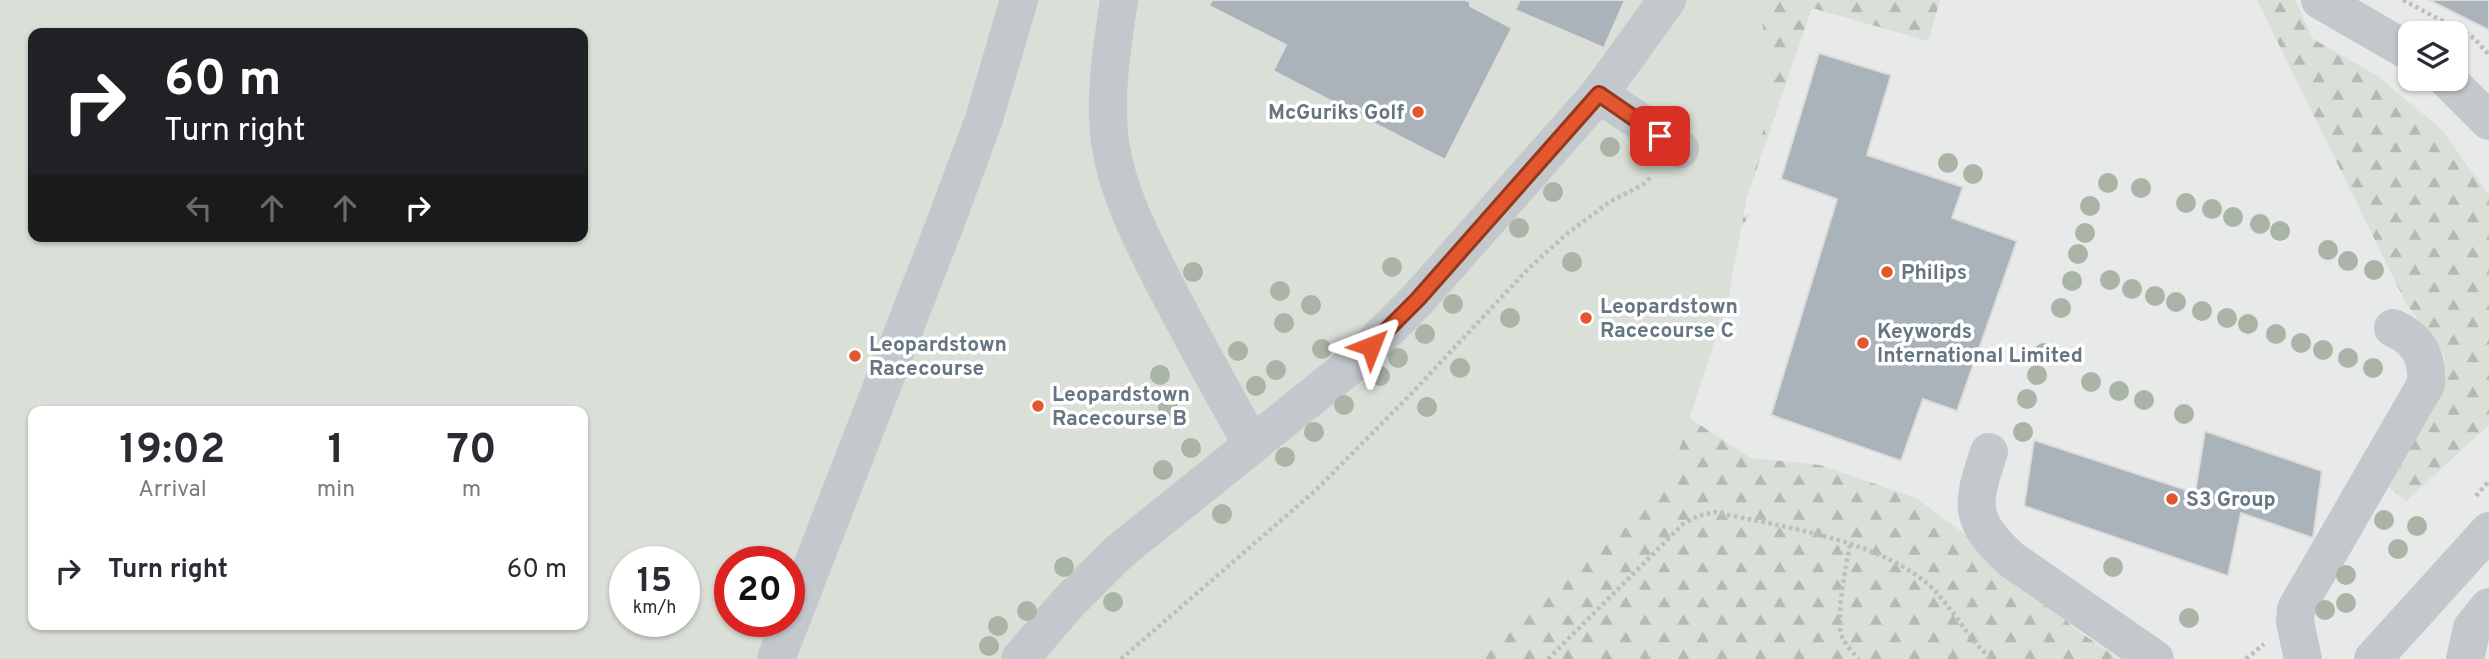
<!DOCTYPE html>
<html lang="en">
<head>
<meta charset="utf-8">
<style>
  body { margin:0; font-family:Overpass,sans-serif; background:#f2f2f3; color:#2b2b33; height:100vh; display:flex; flex-direction:column; font-size:26px; white-space:nowrap }
  * { box-sizing:border-box; margin:0 }
  p { font-size:23px; color:#7c7c81 }
  .icon { flex:none; width:38px; height:38px; fill:none; stroke:currentColor; stroke-width:2; stroke-linecap:round; stroke-linejoin:round }
  .map { position:relative; flex:1; overflow:hidden }
  .panel { position:absolute; left:28px; top:406px; width:560px; height:224px; display:flex; flex-direction:column; background:#fff; border-radius:14px; box-shadow:0 2px 5px #0004 }
  .panel>* { flex:none }
  .hud { position:absolute; left:28px; top:28px; width:560px; height:214px; border-radius:14px; box-shadow:0 2px 5px #0004; background:#202124; color:#fff; overflow:hidden }
  .controls { position:absolute; left:2398px; top:21px; display:grid; gap:14px }
  .controls a { display:grid; place-items:center; width:70px; height:70px; border-radius:14px; background:#fff; box-shadow:0 2px 5px #0004; font-size:35px }
  .speed { position:absolute; left:609px; top:546px; display:flex; gap:14px; font-size:35px; font-weight:700; text-align:center }
  .speed>* { display:grid; place-content:center; width:91px; height:91px; border-radius:50%; background:#fff; box-shadow:0 2px 5px #0004; line-height:1 }
  .speed small { font-size:18px; font-weight:400 }
  .speed .limit { border:10px solid #d22; background:#fff; color:#111 }
  .pin { position:absolute; display:grid; place-items:center; width:60px; height:60px; color:#fff; margin:-30px; border-radius:14px; box-shadow:0 4px 10px #0006 }
  .me { position:absolute; width:77px; margin:-38px; rotate:45deg; stroke-linejoin:round; filter:drop-shadow(0 0 5px #0008) }
  .turn { display:flex; align-items:center; gap:24px; height:147px; padding:0 21px; font-size:32px }
  .turn .icon { width:91px; height:91px; stroke-width:2.5 }
  .turn b { display:block; font-size:49px; line-height:60px }
  .lanes { display:flex; align-items:center; height:66px; padding:0 21px; background:#0003; justify-content:center; gap:35px; direction:ltr }
  .lanes .off { opacity:.35 }
  .eta { display:flex; justify-content:space-evenly; align-items:center; height:119px; text-align:center }
  .eta b { font-size:42px; font-weight:700; line-height:49px }
  ul { padding:0; list-style:none }
  li { display:flex; align-items:center; gap:21px; height:91px; padding:0 21px }
  li div { flex:1 }
  li b { display:block; font-size:26px }
  li em { font-style:normal }
  .map>svg:first-child { display:block }
</style>
</head>
<body>
<div class="map">
<svg width="2489" height="659" viewBox="0 0 2489 659">
  <defs>
    <pattern id="forest-firs" width="22" height="20" patternUnits="userSpaceOnUse" patternTransform="scale(1.75)"><rect width="22" height="20" fill="#dadfd7"/><path d="M5 1l3.5 6h-7zM16 11l3.5 6h-7z" fill="#b4b9b4"/></pattern>
  </defs>
  <rect width="100%" height="100%" fill="#fafaf8"/>
  <!-- built -->
  <path fill="#e8e9e9" fill-rule="evenodd" d="M1759,0H2489V659H1482L1670,478L1728,301L1747,197L1772,93ZM2410,33H2455V79H2410Z"/>
  <!-- forest -->
  <g fill="url(#forest-firs)">
    <polygon points="1759,0 1940,0 1928,41 1812,8 1747,197 1772,93"/>
    <polygon points="2257,0 2295,0 2313,39 2376,75 2441,129 2489,195 2489,425 2406,501 2388,487 2442,391 2445,357 2406,303"/>
    <polygon points="1751,213 1720,259 1683,414 1751,458 1820,465 1916,498 1999,559 2074,628 2119,659 1381,659 1704,235"/>
  </g>
  <!-- pitch -->
  <path fill="#dadfd7" fill-rule="evenodd" d="M0,0H1759L1772,93L1747,197L1728,301L1670,478L1482,659H0ZM33,33H583V236H33ZM33,411H583V625H33ZM625,562H684V621H625ZM730,562H789V621H730Z"/>
  <!-- building -->
  <g fill="#aab3b9" stroke="#dcdcda" stroke-width="2">
    <polygon points="1212,0 1466,0 1470,2 1470,6 1512,28 1445,160 1273,71 1286,45 1209,6"/>
    <polygon points="1520,0 1625,0 1604,48 1515,10"/>
    <polygon points="2429,0 2489,0 2489,30"/>
    <polygon points="1819,53 1891,75 1867,155 1963,187 1952,218 2017,241 1957,411 1923,399 1901,461 1771,415 1837,199 1781,179"/>
    <polygon points="2205,431 2322,471 2313,538 2241,513 2228,576 2024,506 2034,440 2195,493"/>
  </g>
  <g fill="none" stroke-linecap="round" stroke-linejoin="round">
    <!-- path -->
    <g stroke="#bbbfc2" stroke-width="4.5" stroke-dasharray="3.5 3.5" stroke-linecap="butt">
      <polyline points="2403,0 2474,38 2489,55"/>
      <polyline points="2476,496 2489,481"/>
      <path d="M1850,545C1846,565 1835,620 1842,637C1846,645 1853,653 1859,659"/>
      <polyline points="1121,659 1316,490 1409,396 1529,268 1568,233 1611,201 1644,184 1652,176"/>
      <path d="M1548,659L1683,524L1698,516L1715,512C1782,527 1882,540 1932,588C1954,610 1968,638 1991,659"/>
      <polyline points="2246,659 2264,644"/>
    </g>
    <!-- minor -->
    <g stroke="#c3c8cc" stroke-width="38">
      <path d="M1119,0C1112,49 1103,99 1111,148C1119,195 1140,235 1161,277C1190,334 1221,389 1252,445"/>
      <polyline points="2320,0 2410,52"/>
      <polyline points="2447,79 2489,121"/>
      <polyline points="1599,94 1680,149"/>
      <path d="M1989,452C1971,505 1968,520 2012,560L2155,659"/>
      <polyline points="776,659 945,224 984,119 1019,0"/>
      <polyline points="1020,659 1067,604 1119,552 1355,362 1418,299 1599,94 1667,0"/>
      <path d="M2303,659L2295,622L2296,609L2426,384C2428,356 2418,339 2393,328"/>
      <polyline points="2373,659 2489,531"/>
      <polyline points="2465,659 2472,628 2489,607"/>
    </g>
  </g>
  <!-- trees -->
  <g fill="#aab4a7">
    <circle cx="1610" cy="147" r="10"/>
    <circle cx="1948" cy="163" r="10"/>
    <circle cx="1973" cy="174" r="10"/>
    <circle cx="2108" cy="183" r="10"/>
    <circle cx="2141" cy="188" r="10"/>
    <circle cx="1553" cy="192" r="10"/>
    <circle cx="2186" cy="203" r="10"/>
    <circle cx="2090" cy="206" r="10"/>
    <circle cx="2212" cy="209" r="10"/>
    <circle cx="2233" cy="217" r="10"/>
    <circle cx="2260" cy="224" r="10"/>
    <circle cx="1519" cy="228" r="10"/>
    <circle cx="2280" cy="231" r="10"/>
    <circle cx="2085" cy="233" r="10"/>
    <circle cx="2328" cy="250" r="10"/>
    <circle cx="2078" cy="254" r="10"/>
    <circle cx="2348" cy="261" r="10"/>
    <circle cx="1572" cy="262" r="10"/>
    <circle cx="1392" cy="267" r="10"/>
    <circle cx="2374" cy="270" r="10"/>
    <circle cx="1193" cy="272" r="10"/>
    <circle cx="2110" cy="280" r="10"/>
    <circle cx="2072" cy="281" r="10"/>
    <circle cx="2132" cy="289" r="10"/>
    <circle cx="1280" cy="291" r="10"/>
    <circle cx="2155" cy="296" r="10"/>
    <circle cx="2176" cy="302" r="10"/>
    <circle cx="1453" cy="304" r="10"/>
    <circle cx="1311" cy="305" r="10"/>
    <circle cx="2061" cy="308" r="10"/>
    <circle cx="2202" cy="311" r="10"/>
    <circle cx="1510" cy="318" r="10"/>
    <circle cx="2227" cy="318" r="10"/>
    <circle cx="1284" cy="323" r="10"/>
    <circle cx="2248" cy="324" r="10"/>
    <circle cx="1425" cy="334" r="10"/>
    <circle cx="2276" cy="334" r="10"/>
    <circle cx="2301" cy="343" r="10"/>
    <circle cx="1322" cy="349" r="10"/>
    <circle cx="2323" cy="350" r="10"/>
    <circle cx="1238" cy="351" r="10"/>
    <circle cx="2044" cy="353" r="10"/>
    <circle cx="1398" cy="358" r="10"/>
    <circle cx="2348" cy="358" r="10"/>
    <circle cx="1460" cy="368" r="10"/>
    <circle cx="2373" cy="368" r="10"/>
    <circle cx="1276" cy="370" r="10"/>
    <circle cx="1160" cy="375" r="10"/>
    <circle cx="2037" cy="375" r="10"/>
    <circle cx="1380" cy="376" r="10"/>
    <circle cx="2091" cy="382" r="10"/>
    <circle cx="1256" cy="386" r="10"/>
    <circle cx="2119" cy="391" r="10"/>
    <circle cx="2027" cy="399" r="10"/>
    <circle cx="2144" cy="400" r="10"/>
    <circle cx="1344" cy="405" r="10"/>
    <circle cx="1427" cy="407" r="10"/>
    <circle cx="1168" cy="408" r="10"/>
    <circle cx="2184" cy="414" r="10"/>
    <circle cx="1314" cy="432" r="10"/>
    <circle cx="2023" cy="432" r="10"/>
    <circle cx="1191" cy="448" r="10"/>
    <circle cx="1285" cy="457" r="10"/>
    <circle cx="1163" cy="470" r="10"/>
    <circle cx="1222" cy="514" r="10"/>
    <circle cx="2384" cy="520" r="10"/>
    <circle cx="2417" cy="526" r="10"/>
    <circle cx="2398" cy="549" r="10"/>
    <circle cx="1064" cy="567" r="10"/>
    <circle cx="2113" cy="567" r="10"/>
    <circle cx="2346" cy="575" r="10"/>
    <circle cx="1113" cy="602" r="10"/>
    <circle cx="2346" cy="603" r="10"/>
    <circle cx="2325" cy="610" r="10"/>
    <circle cx="1027" cy="611" r="10"/>
    <circle cx="2189" cy="618" r="10"/>
    <circle cx="998" cy="626" r="10"/>
    <circle cx="989" cy="646" r="10"/>
  </g>
  <g fill="none" stroke-linecap="round" stroke-linejoin="round">
    <defs>
      <polyline id="route" points="1371,346 1418,299 1599,94 1660,136"/>
    </defs>
    <!-- route casing -->
    <use href="#route" stroke="#94391e" stroke-width="18"/>
    <!-- route -->
    <use href="#route" stroke="#e4572e" stroke-width="12"/>
  </g>
  <!-- markers -->
  <g fill="#e4572e" stroke="#fff" stroke-width="2.5">
    <circle cx="1418" cy="112" r="7"/>
    <circle cx="1887" cy="272" r="7"/>
    <circle cx="1586" cy="318" r="7"/>
    <circle cx="1863" cy="343" r="7"/>
    <circle cx="855" cy="356" r="7"/>
    <circle cx="1038" cy="406" r="7"/>
    <circle cx="2172" cy="499" r="7"/>
  </g>
  <g text-anchor="middle" stroke-width="7" stroke-linejoin="round" paint-order="stroke">
    <!-- poi labels -->
    <g font-size="21" font-weight="bold" fill="#657683" stroke="#fff" text-anchor="start">
      <text x="1404" y="119" text-anchor="end">McGuriks Golf</text>
      <text x="1901" y="279">Philips</text>
      <text x="1600" y="313">Leopardstown<tspan x="1600" dy="24">Racecourse C</tspan></text>
      <text x="1877" y="338">Keywords<tspan x="1877" dy="24">International Limited</tspan></text>
      <text x="869" y="351">Leopardstown<tspan x="869" dy="24">Racecourse</tspan></text>
      <text x="1052" y="401">Leopardstown<tspan x="1052" dy="24">Racecourse B</tspan></text>
      <text x="2186" y="506">S3 Group</text>
    </g>
  </g>
</svg>
<div class="controls">
<a><svg class="icon" aria-label="layers" viewBox="0 0 24 24"><path d="M12 4l9 5-9 5-9-5zM3 14l9 5 9-5"/></svg></a>
</div>
<div class="speed"><div>15<small>km/h</small></div><div class="limit">20</div></div>
<div class="pin" style="left:1660px;top:136px;background:#d93025"><svg class="icon" aria-label="arrive" viewBox="0 0 24 24"><path d="M6 21V4h12l-3 4 3 4H6"/></svg></div>
<svg class="me" style="left:1371px;top:346px" viewBox="-20 -20 40 40"><path d="M0-17L14 15 0 8-14 15z" fill="#e4572e" stroke="#fff" stroke-width="4"/></svg>
<div class="hud">
<div class="turn"><svg class="icon" aria-label="right" viewBox="0 0 24 24"><path d="M7 20v-9h11M14 6l5 5-5 5"/></svg><div><b>60 m</b>Turn right</div></div>
<div class="lanes"><svg class="icon off" aria-label="left" viewBox="0 0 24 24"><path d="M17 20v-9H6M10 6l-5 5 5 5"/></svg><svg class="icon off" aria-label="ahead" viewBox="0 0 24 24"><path d="M12 20V5M6 11l6-6 6 6"/></svg><svg class="icon off" aria-label="ahead" viewBox="0 0 24 24"><path d="M12 20V5M6 11l6-6 6 6"/></svg><svg class="icon" aria-label="right" viewBox="0 0 24 24"><path d="M7 20v-9h11M14 6l5 5-5 5"/></svg></div>
</div>
<section class="panel">
<div class="eta">
<div><b>19:02</b><p>Arrival</p></div>
<div><b>1</b><p>min</p></div>
<div><b>70</b><p>m</p></div>
</div>
<ul>
<li><svg class="icon" aria-label="right" viewBox="0 0 24 24"><path d="M7 20v-9h11M14 6l5 5-5 5"/></svg><div><b>Turn right</b></div><em>60 m</em></li>
</ul>
</section>
</div>
</body>
</html>
